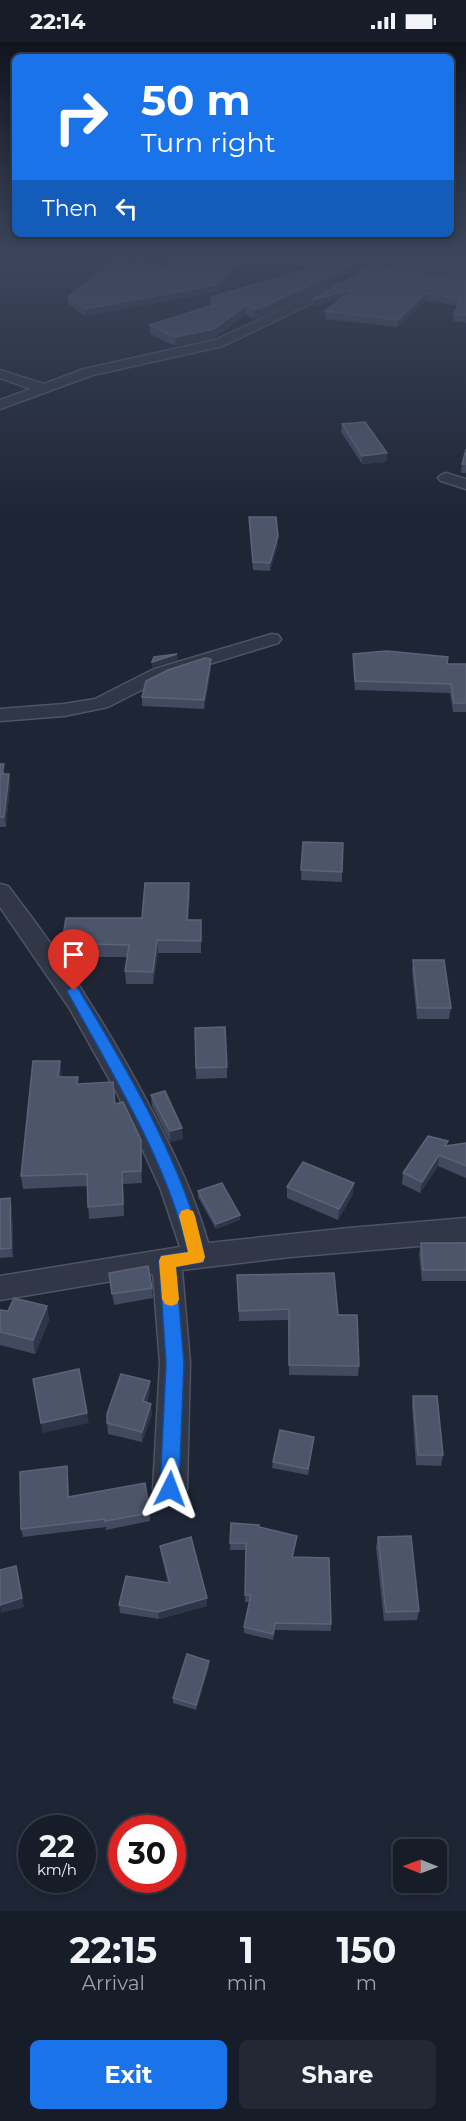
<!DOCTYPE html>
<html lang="en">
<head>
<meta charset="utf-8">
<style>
  body { margin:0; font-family:Montserrat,sans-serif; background:#232934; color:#f1f3f6; height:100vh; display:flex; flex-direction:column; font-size:22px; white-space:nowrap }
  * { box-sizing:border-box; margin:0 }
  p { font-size:20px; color:#9ea1a8 }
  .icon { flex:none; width:33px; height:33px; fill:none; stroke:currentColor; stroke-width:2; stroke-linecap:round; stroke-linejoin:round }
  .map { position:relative; height:1869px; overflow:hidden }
  .drawer { display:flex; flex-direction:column; background:#161c28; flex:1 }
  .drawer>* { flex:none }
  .guide { position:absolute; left:12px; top:12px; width:442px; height:183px; border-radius:9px; box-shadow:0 3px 9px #0003,0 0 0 2px #353a45; background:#1a73e8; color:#fff; overflow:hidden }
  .needle { width:39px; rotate:271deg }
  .fabs { position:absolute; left:393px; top:1797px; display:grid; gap:12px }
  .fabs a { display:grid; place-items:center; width:54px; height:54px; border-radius:9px; background:#161c28; box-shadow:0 3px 9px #0003,0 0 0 2px #353a45; font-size:30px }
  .speed { position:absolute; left:18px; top:1773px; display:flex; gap:12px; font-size:30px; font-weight:700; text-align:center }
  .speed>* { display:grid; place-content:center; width:78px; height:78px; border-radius:50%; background:#161c28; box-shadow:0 3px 9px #0003,0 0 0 2px #353a45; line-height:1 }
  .speed small { font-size:15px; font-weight:400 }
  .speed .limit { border:9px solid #d22; background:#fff; color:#111 }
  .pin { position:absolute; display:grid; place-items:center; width:51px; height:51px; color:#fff; margin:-62px -26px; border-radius:50% 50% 50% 0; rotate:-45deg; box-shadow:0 0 6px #0007 }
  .pin .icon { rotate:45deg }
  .me { position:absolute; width:66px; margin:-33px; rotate:3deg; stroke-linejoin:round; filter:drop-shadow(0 0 4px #0008) }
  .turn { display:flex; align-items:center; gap:21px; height:126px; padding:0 30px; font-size:27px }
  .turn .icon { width:78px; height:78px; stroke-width:2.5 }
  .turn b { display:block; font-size:42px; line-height:51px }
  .then { display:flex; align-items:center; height:57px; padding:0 30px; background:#0003; gap:12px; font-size:22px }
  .eta { display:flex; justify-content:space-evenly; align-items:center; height:102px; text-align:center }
  .eta b { font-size:36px; font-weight:700; line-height:42px }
  .button { display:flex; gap:12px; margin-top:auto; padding:12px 30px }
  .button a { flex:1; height:69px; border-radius:9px; background:#1a73e8; color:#fff; font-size:24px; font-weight:700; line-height:69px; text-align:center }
  .button a+a { background:#232934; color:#f1f3f6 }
  .status { display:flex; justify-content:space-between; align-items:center; height:42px; padding:0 30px; background:#161c28; direction:ltr }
  .status svg { height:16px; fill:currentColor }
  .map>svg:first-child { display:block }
</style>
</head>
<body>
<div class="status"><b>22:14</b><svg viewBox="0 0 49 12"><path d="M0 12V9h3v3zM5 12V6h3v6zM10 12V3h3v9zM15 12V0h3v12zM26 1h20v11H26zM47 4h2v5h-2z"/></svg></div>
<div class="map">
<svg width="466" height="1869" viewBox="0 0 466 1869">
  <rect width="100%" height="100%" fill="#1e2535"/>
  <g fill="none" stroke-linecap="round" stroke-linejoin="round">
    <defs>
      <g id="minor">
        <polygon points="398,213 411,213 386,229 378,229 378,225"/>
        <polygon points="341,240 347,243 345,245 223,304 93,333 0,367 0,358 31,347 0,336 0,328 44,342 84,327 215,298"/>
        <polygon points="446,431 466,437 466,447 441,439 438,436 441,433"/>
        <polygon points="272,592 278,593 281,597 278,601 167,635 108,665 64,674 0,679 0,667 64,662 95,657 154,627"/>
        <path d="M0,842L8,844C64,916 113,993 155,1075C176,1115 196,1157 208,1201L349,1186L466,1176V1200L290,1215L182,1228L190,1321L187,1447L182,1458L170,1463L158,1458L153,1447L160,1321L153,1232L0,1258V1234L180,1205L161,1148L117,1051L70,967L0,865Z"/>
      </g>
      <path id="tertiary" d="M243,213C319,213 392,224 466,236V244L370,229L250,217Z"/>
    </defs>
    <!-- minor casing -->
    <use href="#minor" stroke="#4e5464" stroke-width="3"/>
    <!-- tertiary casing -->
    <use href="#tertiary" stroke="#4e5464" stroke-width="3"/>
    <!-- minor -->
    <use href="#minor" fill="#313746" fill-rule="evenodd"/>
    <!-- tertiary -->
    <use href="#tertiary" fill="#313746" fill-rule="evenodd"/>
  </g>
  <!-- wall -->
  <g fill="#414a5f">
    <polygon points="310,213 394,213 381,221"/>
    <polygon points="466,213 466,234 399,223 399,217"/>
    <polygon points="247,218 215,250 85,274 68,262 68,255 136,224 164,226"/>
    <polygon points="353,221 352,229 321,247 260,275 253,276 246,272 214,296 175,304 150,292 150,283 211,264 211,255"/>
    <polygon points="466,239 466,281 453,279 454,272 458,264 426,258 397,285 325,277 325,269 340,258 313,264 313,257"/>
    <polygon points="342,382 387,411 386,420 362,422 341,390"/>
    <polygon points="466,407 466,431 461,431 462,422"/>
    <polygon points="249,475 278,494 278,502 270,529 253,528"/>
    <polygon points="353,612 448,622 466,622 466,670 453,670 450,651 355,648 353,621"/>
    <polygon points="211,617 211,626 204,667 142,664 142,655"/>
    <polygon points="0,722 10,742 6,785 0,785"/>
    <polygon points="303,800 342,830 342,840 301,838"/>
    <polygon points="190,854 188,878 201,878 201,911 158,911 153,942 126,942 125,929 127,915 92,915 92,907 64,907 63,894 142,876"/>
    <polygon points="413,918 451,966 449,977 417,977 412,929"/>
    <polygon points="195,986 227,1025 227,1036 196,1037"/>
    <polygon points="60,1019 61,1035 78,1035 78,1042 115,1062 141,1098 142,1141 123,1142 124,1174 89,1177 87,1144 23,1147 21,1134"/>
    <polygon points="151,1053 183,1097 170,1100 152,1064"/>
    <polygon points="466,1101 466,1136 438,1124 420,1151 402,1142 403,1131 447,1104"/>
    <polygon points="354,1141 353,1152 338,1178 287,1156 287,1145"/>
    <polygon points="198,1149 240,1178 216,1187 198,1155"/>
    <polygon points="10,1156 12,1166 13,1215 0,1216 0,1157"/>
    <polygon points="421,1201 466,1201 466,1239 422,1239 419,1212"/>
    <polygon points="109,1231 152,1246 153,1256 114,1263"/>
    <polygon points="237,1233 338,1273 359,1324 358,1334 289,1333 288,1278 239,1279"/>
    <polygon points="47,1264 49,1278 35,1312 0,1303 0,1268 8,1269"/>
    <polygon points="150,1339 150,1349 147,1360 152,1372 142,1400 108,1392 107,1381"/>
    <polygon points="413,1354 443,1413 441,1424 416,1423 412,1364"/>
    <polygon points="314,1395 308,1433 272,1426 273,1420"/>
    <polygon points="67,1424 69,1455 150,1471 150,1479 106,1488 106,1485 23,1495 21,1487"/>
    <polygon points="231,1481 259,1485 296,1501 293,1515 331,1582 331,1589 275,1588 273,1598 244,1591 244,1585 250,1560 245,1560 246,1508 230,1508"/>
    <polygon points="378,1495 419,1569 417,1578 384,1579 376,1505"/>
    <polygon points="160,1504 207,1564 159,1577 120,1571 119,1563 168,1541 161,1512"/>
    <polygon points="209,1624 196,1668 173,1661 173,1656"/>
  </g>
  <!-- shaded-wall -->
  <g fill="#2e3649">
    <polygon points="245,213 247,213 247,218 215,250 85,274 85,267"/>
    <polygon points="383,213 394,213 381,221 381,214"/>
    <polygon points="353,221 352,229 321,247 260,275 253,276 254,267"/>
    <polygon points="353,248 352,255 313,264 313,257"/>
    <polygon points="426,251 426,258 397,285 398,278"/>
    <polygon points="246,263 246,272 214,296 175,304 175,295"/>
    <polygon points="387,411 386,420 362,422 362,414"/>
    <polygon points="278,494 278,502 270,529 270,521"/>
    <polygon points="177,612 178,618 152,625 152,620"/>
    <polygon points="211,617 211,626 204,667 204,658"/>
    <polygon points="9,732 10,742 6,785 4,775"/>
    <polygon points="189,841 190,854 187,890 187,878"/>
    <polygon points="157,898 158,911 153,942 153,930"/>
    <polygon points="60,1019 62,1031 60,1047 58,1035"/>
    <polygon points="182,1086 183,1097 170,1100 170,1089"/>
    <polygon points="141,1098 142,1111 142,1141 141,1129"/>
    <polygon points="439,1113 438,1124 420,1151 422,1140"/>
    <polygon points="354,1141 353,1152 338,1178 339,1167"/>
    <polygon points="10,1156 12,1166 13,1215 11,1206"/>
    <polygon points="240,1173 240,1178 216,1187 216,1182"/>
    <polygon points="47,1264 49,1278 35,1312 33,1298"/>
    <polygon points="150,1339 150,1349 143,1370 143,1359"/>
    <polygon points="151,1362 152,1372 142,1400 142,1390"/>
    <polygon points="87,1371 89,1381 42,1391 41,1381"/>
    <polygon points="67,1424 68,1433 70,1463 68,1455"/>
    <polygon points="16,1524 24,1565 1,1571 0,1563"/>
    <polygon points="207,1556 207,1564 159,1577 158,1570"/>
    <polygon points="209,1619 209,1624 196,1668 196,1663"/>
  </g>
  <!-- building -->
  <g fill="#4c556a" stroke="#5b6378" stroke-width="1.5">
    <polygon points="178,213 245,213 215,243 85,267 68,255 113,220 136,224 140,221 164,226"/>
    <polygon points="405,213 466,213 466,227 399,217"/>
    <polygon points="337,219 353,221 321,238 260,266 254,267 246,263 214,287 175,295 150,283 213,263 211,255"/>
    <polygon points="371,225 466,239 466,273 454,272 461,257 426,251 398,278 325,269 353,248 313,257"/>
    <polygon points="365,380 387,411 362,414 342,382"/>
    <polygon points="466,407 466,422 462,422"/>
    <polygon points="249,475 276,475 278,494 270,521 253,520"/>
    <polygon points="387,609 448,615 447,622 466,622 466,661 454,661 451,642 355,639 353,612"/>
    <polygon points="177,612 152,620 154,615"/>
    <polygon points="205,616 211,617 204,658 142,655 146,639 168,628"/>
    <polygon points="0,722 4,722 2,732 9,732 4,775 0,775"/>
    <polygon points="303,800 343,801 342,830 301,828"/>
    <polygon points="145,841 189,841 187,878 201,878 201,899 157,898 153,930 125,929 129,903 91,902 92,895 63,894 66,876 142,876"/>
    <polygon points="413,918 444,918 451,966 418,966"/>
    <polygon points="225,985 227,1025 196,1026 195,986"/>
    <polygon points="33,1019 60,1019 58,1035 78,1035 77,1042 113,1040 115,1062 123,1060 141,1098 141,1129 122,1130 123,1162 88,1165 87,1132 21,1134"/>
    <polygon points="165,1049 182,1086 170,1089 151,1053"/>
    <polygon points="428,1094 448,1099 445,1104 466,1101 466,1124 439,1113 422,1140 403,1131"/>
    <polygon points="303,1120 354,1141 339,1167 287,1145"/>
    <polygon points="222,1141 240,1173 216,1182 198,1149"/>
    <polygon points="10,1156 11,1206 0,1207 0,1157"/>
    <polygon points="421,1201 466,1201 466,1228 423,1228"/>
    <polygon points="148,1224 152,1246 112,1252 109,1231"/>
    <polygon points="334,1231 338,1273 357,1273 359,1324 289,1323 289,1267 239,1269 237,1233"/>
    <polygon points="14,1256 47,1264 33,1298 0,1290 0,1268 8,1269"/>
    <polygon points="79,1327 87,1371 41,1381 33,1337"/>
    <polygon points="121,1332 150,1339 143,1359 151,1362 142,1390 107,1381 107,1372"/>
    <polygon points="413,1354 437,1354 443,1413 418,1413"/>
    <polygon points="280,1388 314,1395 308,1427 273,1420"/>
    <polygon points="67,1424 68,1455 145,1441 150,1471 105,1479 105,1477 21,1487 20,1430"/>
    <polygon points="231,1481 259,1483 259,1485 297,1494 292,1515 329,1516 331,1582 275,1581 273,1592 244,1585 251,1553 245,1553 246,1501 230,1501"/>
    <polygon points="411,1494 419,1569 386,1570 378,1495"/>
    <polygon points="191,1495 207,1556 158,1570 119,1563 126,1534 170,1541 160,1504"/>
    <polygon points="16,1524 22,1556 0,1563 0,1528"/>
    <polygon points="187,1612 209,1619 196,1663 173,1656"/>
  </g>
  <!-- sky -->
  <linearGradient id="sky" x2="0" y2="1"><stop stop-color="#10141d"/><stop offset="0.45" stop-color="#3b465c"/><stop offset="1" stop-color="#3b465c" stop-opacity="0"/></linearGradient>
  <rect width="466" height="475" fill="url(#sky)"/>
  <!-- route -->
  <path fill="#1a73e8" stroke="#114b97" stroke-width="1.5" d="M74,944L78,946C128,1029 183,1121 205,1215L203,1220L176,1225L184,1321L179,1447L176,1454L170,1456L163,1454L160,1447L166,1321L159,1219L161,1214L188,1210C166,1117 112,1032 67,949Z"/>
  <!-- slow -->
  <polygon fill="#f59e0b" points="187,1167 193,1169 195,1174 205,1215 203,1220 176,1225 179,1257 177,1262 171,1264 165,1262 162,1257 159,1219 161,1214 188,1210 179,1174 181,1169"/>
</svg>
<div class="fabs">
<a><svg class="needle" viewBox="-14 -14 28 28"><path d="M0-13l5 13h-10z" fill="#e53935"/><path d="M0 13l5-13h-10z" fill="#9ea1a8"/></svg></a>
</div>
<div class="speed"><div>22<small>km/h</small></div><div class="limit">30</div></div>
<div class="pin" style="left:74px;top:949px;background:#d93025"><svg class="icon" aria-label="arrive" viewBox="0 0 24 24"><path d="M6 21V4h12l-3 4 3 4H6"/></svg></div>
<svg class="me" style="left:170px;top:1447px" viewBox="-20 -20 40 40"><path d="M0-17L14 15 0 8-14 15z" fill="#1a73e8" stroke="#fff" stroke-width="4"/></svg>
<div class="guide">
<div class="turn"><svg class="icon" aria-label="right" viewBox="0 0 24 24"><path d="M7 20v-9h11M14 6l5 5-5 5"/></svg><div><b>50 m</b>Turn right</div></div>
<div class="then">Then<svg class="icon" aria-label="left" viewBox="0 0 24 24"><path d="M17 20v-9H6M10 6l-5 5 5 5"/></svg></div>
</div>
</div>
<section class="drawer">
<div class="eta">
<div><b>22:15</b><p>Arrival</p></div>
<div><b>1</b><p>min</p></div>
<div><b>150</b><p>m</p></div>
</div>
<div class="button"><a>Exit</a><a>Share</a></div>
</section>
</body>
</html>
